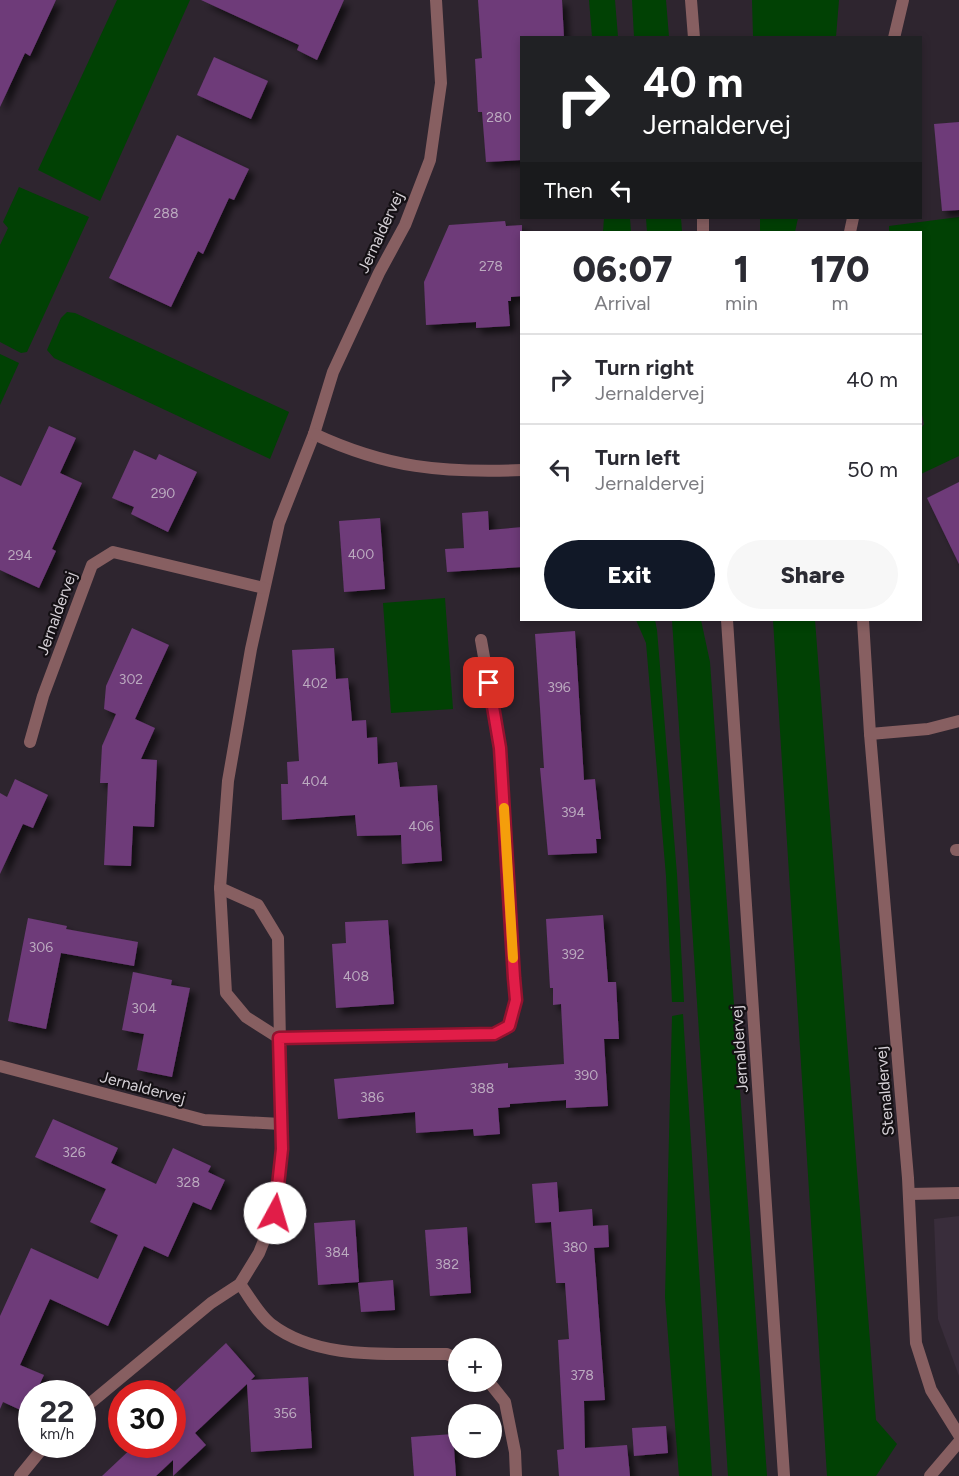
<!DOCTYPE html>
<html lang="en">
<head>
<meta charset="utf-8">
<style>
  body { margin:0; font-family:Figtree,sans-serif; background:#f7f7f7; color:#2b2b33; height:100vh; display:flex; flex-direction:column; font-size:22px; white-space:nowrap }
  * { box-sizing:border-box; margin:0 }
  p { font-size:20px; color:#7c7c81 }
  .icon { flex:none; width:33px; height:33px; fill:none; stroke:currentColor; stroke-width:2; stroke-linecap:round; stroke-linejoin:round }
  .map { position:relative; flex:1; overflow:hidden }
  .details { position:absolute; left:520px; top:231px; width:402px; height:390px; display:flex; flex-direction:column; background:#fff; border-radius:0px; box-shadow:0 3px 9px #0003 }
  .details>* { flex:none }
  .hud { position:absolute; left:520px; top:36px; width:402px; height:183px; border-radius:0px; box-shadow:0 3px 9px #0003; background:#202124; color:#fff; overflow:hidden }
  .buttons { position:absolute; left:448px; top:1338px; display:grid; gap:12px }
  .buttons a { display:grid; place-items:center; width:54px; height:54px; border-radius:50%; background:#fff; box-shadow:0 3px 9px #0003; font-size:30px }
  .speed { position:absolute; left:18px; top:1380px; display:flex; gap:12px; font-size:30px; font-weight:700; text-align:center }
  .speed>* { display:grid; place-content:center; width:78px; height:78px; border-radius:50%; background:#fff; box-shadow:0 3px 9px #0003; line-height:1 }
  .speed small { font-size:15px; font-weight:400 }
  .speed .limit { border:9px solid #d22; background:#fff; color:#111 }
  .pin { position:absolute; display:grid; place-items:center; width:51px; height:51px; color:#fff; margin:-26px; border-radius:12px; box-shadow:0 3px 9px #0006 }
  .me { position:absolute; width:66px; margin:-33px; rotate:6deg; stroke-linejoin:round; filter:drop-shadow(0 0 4px #0008) }
  .turn { display:flex; align-items:center; gap:21px; height:126px; padding:0 24px; font-size:27px }
  .turn .icon { width:78px; height:78px; stroke-width:2.5 }
  .turn b { display:block; font-size:42px; line-height:51px }
  .then { display:flex; align-items:center; height:57px; padding:0 24px; background:#0003; gap:12px; font-size:22px }
  .eta { display:flex; justify-content:space-evenly; align-items:center; height:102px; text-align:center }
  .eta b { font-size:36px; font-weight:800; line-height:42px }
  .action { display:flex; gap:12px; margin-top:auto; padding:12px 24px }
  .action a { flex:1; height:69px; border-radius:36px; background:#111827; color:#fff; font-size:24px; font-weight:800; line-height:69px; text-align:center }
  .action a+a { background:#f7f7f7; color:#2b2b33 }
  ul { padding:0; list-style:none }
  li { display:flex; align-items:center; gap:18px; height:90px; padding:0 24px; border-top:2px solid #e1e1e2 }
  li div { flex:1 }
  li b { display:block; font-size:22px }
  li em { font-style:normal }
  .map>svg:first-child { display:block }
</style>
</head>
<body>
<div class="map">
<svg width="959" height="1476" viewBox="0 0 959 1476">
  <defs>
    <filter id="shadow"><feDropShadow dx="5.5" dy="5.5" stdDeviation="3" flood-color="#0009"/></filter>
  </defs>
  <rect width="100%" height="100%" fill="#2e252f"/>
  <!-- built -->
  <polygon fill="#392d3b" points="959,1216 959,1376 938,1319 934,1219"/>
  <!-- green -->
  <g fill="#014104">
    <polygon points="117,0 190,0 100,201 38,170"/>
    <polygon points="589,0 615,0 618,37 592,37"/>
    <polygon points="632,0 666,0 669,37 634,37"/>
    <polygon points="752,0 839,0 836,37 753,37"/>
    <polygon points="19,187 89,217 27,352 21,353 0,342 0,245 8,228 3,222"/>
    <polygon points="959,217 959,456 921,474 921,429 924,424 921,410 921,232 889,232 889,226"/>
    <polygon points="604,218 630,218 631,232 603,232"/>
    <polygon points="646,218 681,218 682,232 647,232"/>
    <polygon points="760,218 798,218 795,232 760,232"/>
    <polygon points="67,312 75,313 289,412 270,459 54,358 47,350 61,318"/>
    <polygon points="0,354 19,363 0,405"/>
    <polygon points="445,598 453,709 391,713 383,603"/>
    <polygon points="636,620 655,620 657,630 677,874 684,1002 672,1002 666,876 646,643"/>
    <polygon points="672,620 701,620 710,662 767,1476 728,1476"/>
    <polygon points="773,620 815,620 876,1420 897,1444 876,1476 827,1476"/>
    <polygon points="683,1014 712,1476 679,1476 665,1297 672,1016"/>
  </g>
  <!-- building -->
  <g fill="#6e3a79" filter="url(#shadow)">
    <polygon points="0,0 56,0 30,56 25,53 0,107"/>
    <polygon points="201,0 344,0 317,60 297,50 299,45"/>
    <polygon points="478,0 562,0 564,38 522,38 522,160 486,162 482,112 478,112 475,59 482,58"/>
    <polygon points="214,57 268,81 251,119 197,95"/>
    <polygon points="959,122 959,210 942,211 934,124"/>
    <polygon points="177,135 249,169 234,200 229,198 203,254 198,251 171,307 109,278"/>
    <polygon points="505,221 506,226 522,225 522,296 511,297 511,301 508,301 510,326 476,328 476,322 426,325 424,282 449,225"/>
    <polygon points="49,426 76,438 60,473 82,483 52,549 56,551 39,588 0,570 0,476 21,486"/>
    <polygon points="134,450 156,460 159,454 197,472 168,532 131,514 134,507 112,498"/>
    <polygon points="959,482 959,564 927,498"/>
    <polygon points="488,511 489,530 522,527 522,567 447,572 445,549 464,548 462,513"/>
    <polygon points="380,518 385,589 344,592 339,521"/>
    <polygon points="132,628 169,645 135,719 155,728 141,759 157,760 154,827 133,826 131,866 104,865 108,783 100,783 102,746 116,714 104,709 106,686"/>
    <polygon points="575,631 584,780 595,779 601,839 596,839 597,853 548,855 540,768 544,768 535,634"/>
    <polygon points="334,648 336,679 348,678 352,721 366,720 367,738 377,737 378,764 397,762 400,787 437,785 442,861 402,864 401,835 357,836 355,815 282,820 281,784 288,784 287,762 299,761 292,650"/>
    <polygon points="15,779 48,795 33,828 23,824 0,874 0,793 7,797"/>
    <polygon points="603,915 608,982 616,982 619,1039 604,1039 608,1106 566,1108 566,1100 510,1104 510,1107 498,1108 500,1134 474,1136 473,1129 416,1133 415,1112 338,1119 334,1079 508,1063 508,1068 564,1064 561,1004 553,1005 553,988 550,988 546,919"/>
    <polygon points="28,918 67,926 66,929 138,942 134,966 61,953 46,1029 8,1021"/>
    <polygon points="388,920 394,1004 336,1008 332,944 346,943 345,922"/>
    <polygon points="133,972 172,980 171,985 190,988 172,1077 137,1070 144,1034 122,1030"/>
    <polygon points="53,1119 118,1148 111,1163 156,1184 173,1148 211,1166 208,1172 225,1180 211,1210 193,1202 168,1257 144,1246 108,1326 50,1299 20,1365 44,1375 35,1394 32,1394 32,1402 27,1413 3,1402 0,1409 0,1316 31,1248 98,1279 118,1235 90,1222 106,1189 35,1157"/>
    <polygon points="557,1182 559,1212 592,1209 593,1226 608,1225 609,1247 594,1248 605,1400 584,1401 585,1448 627,1445 630,1476 559,1476 557,1450 564,1449 558,1340 569,1339 565,1283 556,1283 551,1222 535,1223 532,1184"/>
    <polygon points="355,1220 359,1282 318,1285 314,1223"/>
    <polygon points="467,1227 471,1293 430,1296 425,1230"/>
    <polygon points="393,1280 395,1310 361,1312 358,1283"/>
    <polygon points="226,1343 255,1376 251,1380 308,1377 312,1448 251,1452 247,1384 195,1433 206,1445 173,1476 173,1460 156,1476 102,1476 136,1444 172,1444 172,1394"/>
    <polygon points="666,1426 668,1453 634,1456 632,1428"/>
    <polygon points="453,1434 456,1476 414,1476 411,1437"/>
  </g>
  <g fill="none" stroke-linecap="round" stroke-linejoin="round">
    <!-- minor -->
    <g stroke="#875f61" stroke-width="12">
      <polyline points="436,0 441,83 430,160 405,225 379,273 333,372 314,434 279,523 251,649 228,781 220,888 226,993 246,1017 279,1038 493,1034 509,1026 516,1001 500,748 481,640"/>
      <polyline points="894,38 903,0"/>
      <polyline points="850,232 853,218"/>
      <path d="M314,434C387,468 442,473 522,470"/>
      <polyline points="863,620 870,734 908,1178 916,1343 931,1390 959,1435"/>
      <polyline points="870,734 928,729 959,721"/>
      <polyline points="30,742 43,696 92,565 113,552 264,588"/>
      <polyline points="956,850 959,850"/>
      <polyline points="0,1066 204,1120 281,1124"/>
      <polyline points="909,1194 959,1193"/>
      <path d="M240,1284C249,1296 259,1315 271,1324C319,1361 390,1353 447,1354L459,1360"/>
      <polyline points="489,1382 505,1402 515,1452 516,1476"/>
      <polyline points="82,1410 211,1303 240,1284 259,1253 275,1213 282,1149 278,938 258,905 220,888"/>
      <polyline points="20,1476 46,1444"/>
      <polyline points="930,1476 959,1442"/>
    </g>
    <!-- tertiary -->
    <g stroke="#875f61" stroke-width="12">
      <polyline points="691,0 694,38"/>
      <polyline points="703,218 703,232"/>
      <polyline points="727,620 784,1476"/>
    </g>
  </g>
  <g fill="none" stroke-linecap="round" stroke-linejoin="round">
    <defs>
      <polyline id="route" points="275,1213 282,1149 279,1038 494,1034 509,1026 516,1000 514,978 500,748 489,683"/>
    </defs>
    <!-- route casing -->
    <use href="#route" stroke="#92132f" stroke-width="15"/>
    <!-- route -->
    <use href="#route" stroke="#e11d48" stroke-width="10"/>
    <!-- slow -->
    <polyline stroke="#f59e0b" stroke-width="10" points="504,808 513,958"/>
  </g>
  <g text-anchor="middle" stroke-width="4.5" stroke-linejoin="round" paint-order="stroke">
    <!-- number labels -->
    <g font-size="14" fill="#bbaabf">
      <text x="499" y="122">280</text>
      <text x="166" y="218">288</text>
      <text x="491" y="271">278</text>
      <text x="163" y="498">290</text>
      <text x="361" y="559">400</text>
      <text x="20" y="560">294</text>
      <text x="131" y="684">302</text>
      <text x="315" y="688">402</text>
      <text x="559" y="692">396</text>
      <text x="315" y="786">404</text>
      <text x="573" y="817">394</text>
      <text x="421" y="831">406</text>
      <text x="41" y="952">306</text>
      <text x="573" y="959">392</text>
      <text x="356" y="981">408</text>
      <text x="144" y="1013">304</text>
      <text x="586" y="1080">390</text>
      <text x="482" y="1093">388</text>
      <text x="372" y="1102">386</text>
      <text x="74" y="1157">326</text>
      <text x="188" y="1187">328</text>
      <text x="575" y="1252">380</text>
      <text x="337" y="1257">384</text>
      <text x="447" y="1269">382</text>
      <text x="582" y="1380">378</text>
      <text x="285" y="1418">356</text>
    </g>
    <!-- street labels -->
    <g font-size="16" fill="#d5d0d6" stroke="#141014">
      <text transform="translate(380 232) rotate(-65)" y="6">Jernaldervej</text>
      <text transform="translate(56 613) rotate(-70)" y="6">Jernaldervej</text>
      <text transform="translate(739 1049) rotate(-94)" y="6">Jernaldervej</text>
      <text transform="translate(143 1087) rotate(15)" y="6">Jernaldervej</text>
      <text transform="translate(884 1091) rotate(-95)" y="6">Stenaldervej</text>
    </g>
  </g>
</svg>
<div class="buttons">
<a>+</a>
<a>−</a>
</div>
<div class="speed"><div>22<small>km/h</small></div><div class="limit">30</div></div>
<div class="pin" style="left:489px;top:683px;background:#d93025"><svg class="icon" aria-label="arrive" viewBox="0 0 24 24"><path d="M6 21V4h12l-3 4 3 4H6"/></svg></div>
<svg class="me" style="left:275px;top:1213px" viewBox="-20 -20 40 40"><circle r="19" fill="#fff"/><path d="M0-13L10 11 0 6-10 11z" fill="#e11d48"/></svg>
<div class="hud">
<div class="turn"><svg class="icon" aria-label="right" viewBox="0 0 24 24"><path d="M7 20v-9h11M14 6l5 5-5 5"/></svg><div><b>40 m</b>Jernaldervej</div></div>
<div class="then">Then<svg class="icon" aria-label="left" viewBox="0 0 24 24"><path d="M17 20v-9H6M10 6l-5 5 5 5"/></svg></div>
</div>
<section class="details">
<div class="eta">
<div><b>06:07</b><p>Arrival</p></div>
<div><b>1</b><p>min</p></div>
<div><b>170</b><p>m</p></div>
</div>
<ul>
<li><svg class="icon" aria-label="right" viewBox="0 0 24 24"><path d="M7 20v-9h11M14 6l5 5-5 5"/></svg><div><b>Turn right</b><p>Jernaldervej</p></div><em>40 m</em></li>
<li><svg class="icon" aria-label="left" viewBox="0 0 24 24"><path d="M17 20v-9H6M10 6l-5 5 5 5"/></svg><div><b>Turn left</b><p>Jernaldervej</p></div><em>50 m</em></li>
</ul>
<div class="action"><a>Exit</a><a>Share</a></div>
</section>
</div>
</body>
</html>
